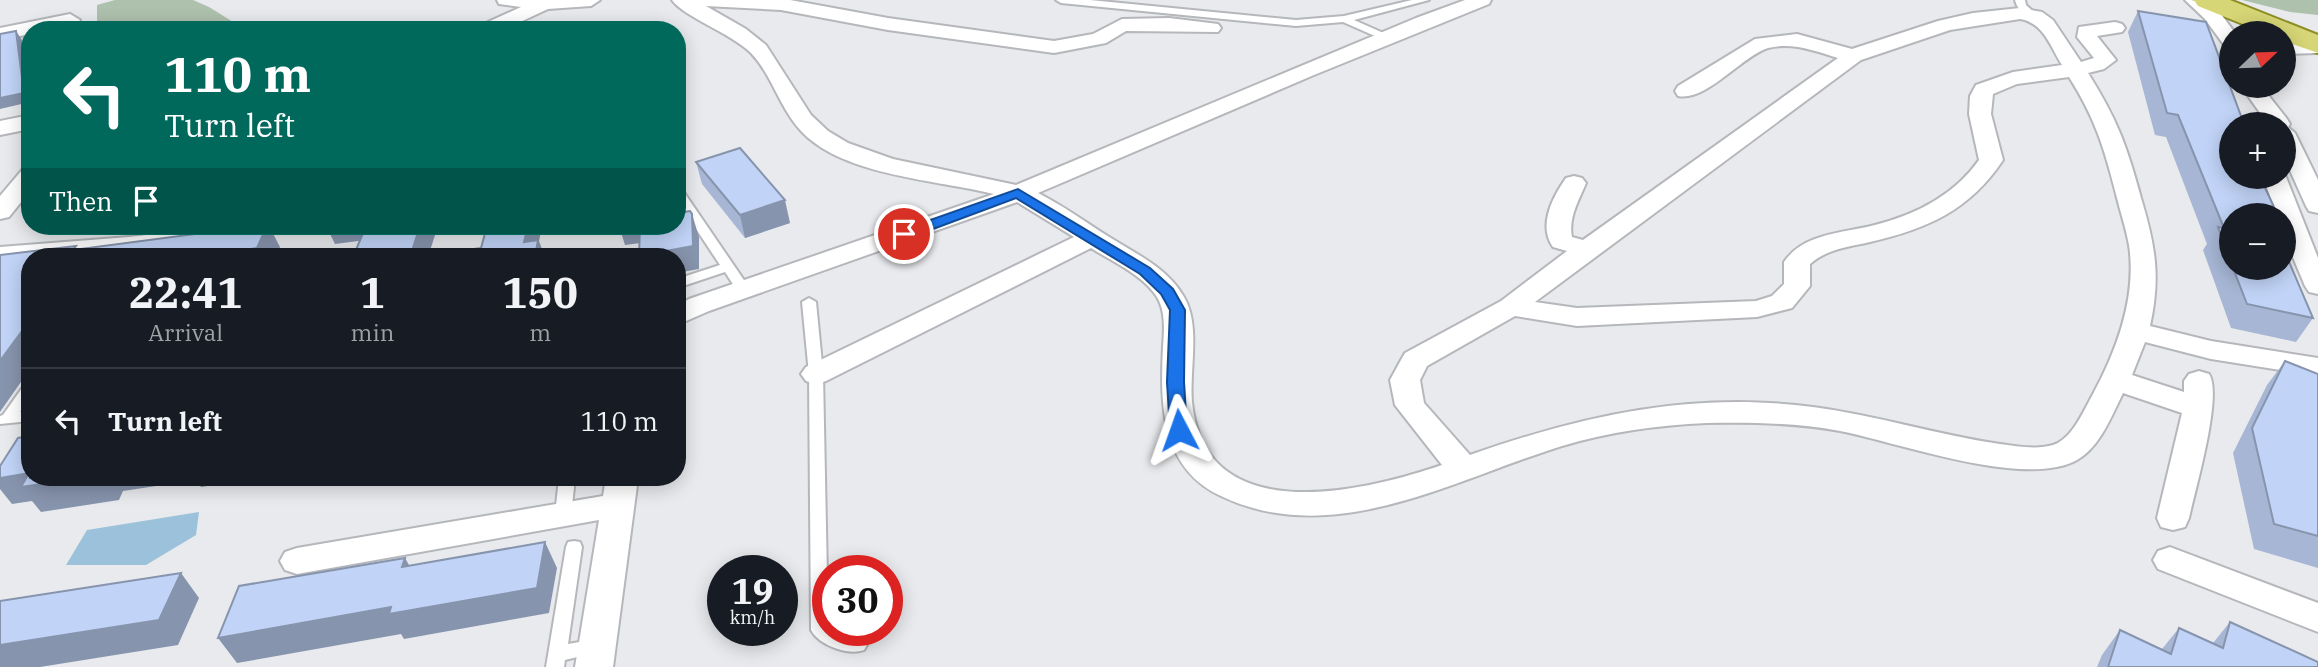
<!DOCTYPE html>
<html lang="en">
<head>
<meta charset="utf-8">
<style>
  body { margin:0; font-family:"IBM Plex Serif",serif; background:#242831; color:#f1f3f6; height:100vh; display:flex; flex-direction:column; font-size:26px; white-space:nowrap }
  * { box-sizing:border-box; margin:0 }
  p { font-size:23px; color:#9ea1a6 }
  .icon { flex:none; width:38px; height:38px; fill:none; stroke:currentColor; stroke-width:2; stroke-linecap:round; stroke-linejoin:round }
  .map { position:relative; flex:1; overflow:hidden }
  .panel { position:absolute; left:21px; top:248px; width:665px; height:238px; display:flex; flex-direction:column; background:#171b24; border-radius:28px; box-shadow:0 4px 18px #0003 }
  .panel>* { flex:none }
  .banner { position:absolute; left:21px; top:21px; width:665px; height:214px; border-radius:28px; box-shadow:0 4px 18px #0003; background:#00695c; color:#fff; overflow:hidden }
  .needle { width:46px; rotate:67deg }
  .tools { position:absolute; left:2219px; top:21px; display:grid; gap:14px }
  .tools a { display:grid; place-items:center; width:77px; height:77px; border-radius:50%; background:#171b24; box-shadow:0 4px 18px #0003; font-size:35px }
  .speed { position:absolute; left:707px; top:555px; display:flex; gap:14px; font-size:35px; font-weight:700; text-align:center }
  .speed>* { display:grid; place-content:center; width:91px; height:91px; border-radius:50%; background:#171b24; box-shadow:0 4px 18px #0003; line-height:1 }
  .speed small { font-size:18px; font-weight:400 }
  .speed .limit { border:10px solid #d22; background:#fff; color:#111 }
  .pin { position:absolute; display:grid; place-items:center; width:60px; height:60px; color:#fff; margin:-30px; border:4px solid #fff; border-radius:50%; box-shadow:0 2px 7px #0007 }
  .me { position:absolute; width:77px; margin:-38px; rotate:356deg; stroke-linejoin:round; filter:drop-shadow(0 0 5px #0008) }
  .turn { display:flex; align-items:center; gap:24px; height:147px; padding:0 28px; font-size:32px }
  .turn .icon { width:91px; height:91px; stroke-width:2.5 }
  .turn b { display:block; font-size:49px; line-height:60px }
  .then { display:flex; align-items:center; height:66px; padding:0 28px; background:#0003; gap:14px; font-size:26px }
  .eta { display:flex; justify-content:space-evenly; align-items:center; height:119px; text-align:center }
  .eta b { font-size:42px; font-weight:700; line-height:49px }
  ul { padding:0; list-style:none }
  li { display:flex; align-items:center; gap:21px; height:105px; padding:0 28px; border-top:2px solid #363941 }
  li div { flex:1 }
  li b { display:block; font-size:26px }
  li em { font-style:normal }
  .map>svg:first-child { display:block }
</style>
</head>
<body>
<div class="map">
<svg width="2318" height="667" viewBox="0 0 2318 667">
  <rect width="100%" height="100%" fill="#e8eaed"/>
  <!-- green -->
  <g fill="#aec1ad">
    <polygon points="115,0 193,0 209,7 246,30 97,30 97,5"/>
    <polygon points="2242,0 2318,0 2318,15 2290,12"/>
  </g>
  <!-- water -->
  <polygon fill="#9bc2da" points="199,512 196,535 146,565 66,565 87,530"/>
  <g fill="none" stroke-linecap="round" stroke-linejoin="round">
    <defs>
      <g id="lane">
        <polygon points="1056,0 1090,0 1296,20 1344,16 1412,0 1429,0 1354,20 1388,35 1389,37 1384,40 1343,22 1296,26 1061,3"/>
        <path d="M2015,0H2025L2026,5L2037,15L2035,17C2026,19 2017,9 2015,0Z"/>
        <polygon points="677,187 681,188 750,289 748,292 738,292 725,272 677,288 677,279 720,265 677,200"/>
        <polygon points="225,226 261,226 255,230 129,245 0,255 0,247 129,237"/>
        <path d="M809,298L816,302L823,374L828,630L864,640L867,645L864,650C848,656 819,645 811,630L809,374L802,302Z"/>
        <polygon points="30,382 30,398 20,412 30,411 30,421 0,424 0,416 3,415 25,384"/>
        <polygon points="559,478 575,478 571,515 569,519 563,521 557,519 555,515"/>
        <polygon points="574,541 580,542 582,547 568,644 596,639 602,641 605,646 602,651 565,660 564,667 546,667 566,547 568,542"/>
      </g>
      <g id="street">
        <polygon points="497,0 600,0 591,6 548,9 503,30 476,30 479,26 521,7 499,4"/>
        <path d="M672,0H790L888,18L1054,41L1093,34L1122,19L1169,18L1218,24L1221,28L1218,32L1126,31L1106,43L1054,53L888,30L781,10L706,6L746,29L766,45L811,115L828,131L848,143L893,159L1016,185L1416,18L1465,0H1491L1489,4L1314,75L1038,193C1062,205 1084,221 1106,235C1134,253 1167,267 1184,297C1201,326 1189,370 1192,402C1204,529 1360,493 1442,465L1395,405L1390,380L1401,360L1405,353L1501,301L1567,251L1553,247C1538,226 1552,198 1566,178L1574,176L1582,178L1586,183C1579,200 1568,218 1572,237L1583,240L1838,58C1815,51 1792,42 1768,48C1742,56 1706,102 1678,96L1675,91L1678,86L1755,39L1797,34L1852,49L1938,21L1973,13L2020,8L2042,12L2053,20L2081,62L2094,58L2077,37L2079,27L2115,22L2122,24L2125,28L2122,32L2097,36L2116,60L2104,69L2088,73C2117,119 2127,146 2141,198C2155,245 2161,276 2150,326L2211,341L2318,358V376L2211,359L2145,342L2132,375L2184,392V381L2189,374L2199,371L2209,374C2223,395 2195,490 2189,518L2185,527L2173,530L2161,527L2157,518L2182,413L2123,393C2112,415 2100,447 2077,460C2025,489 1897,442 1840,431C1796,423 1751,422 1707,423C1658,425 1609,432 1562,446C1455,479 1333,550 1221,496C1161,468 1160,405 1163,347C1164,331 1166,312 1157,297C1143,275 1113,262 1091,248L826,381L816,384L806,381L801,374L806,367L1074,237L1017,202L709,311L677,325V306L689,299L994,194C937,180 846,176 803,133C780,110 773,76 751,53C731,33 684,17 672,0ZM2020,19C2044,23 2050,46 2062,65L2013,72L1976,85L1970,96L1969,114L1979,160C1954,196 1913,216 1871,226C1841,233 1803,234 1784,262V284L1772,296L1756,301L1577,308L1535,302L1861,60L1950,30ZM2069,77C2095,118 2104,147 2116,194C2120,211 2126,228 2129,245C2137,298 2116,352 2092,396C2083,412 2072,439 2053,445C2037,450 2016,446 2000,444C1937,435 1876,415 1813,407C1692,391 1584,415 1470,455L1424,403L1420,380L1427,366L1515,316L1577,326L1757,317L1792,308L1810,286V264C1827,249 1848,247 1870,242C1927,229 1970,210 2003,160L1991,114L1993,94L2017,84Z"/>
        <path d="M2185,0C2215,0 2218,10 2235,33H2231V47L2224,45L2205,19Z"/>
        <polygon points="70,14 80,20 77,24 51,30 30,30 30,34 0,40 0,28"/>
        <polygon points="2318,41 2318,53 2284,54 2284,42"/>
        <polygon points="2241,86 2261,86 2287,119 2290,124 2288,127 2295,133 2318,180 2318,213 2309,211 2306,206 2284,157 2284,124 2268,124"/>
        <polygon points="30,115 30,129 0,135 0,121"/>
        <polygon points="30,168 30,191 9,217 0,219 0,196 22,170"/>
        <polygon points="2284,172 2318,258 2318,294 2309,292 2305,286 2284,236 2284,215 2277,215 2263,177 2284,177"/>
        <polygon points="606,478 638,478 613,667 575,667 599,520 297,574 285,570 280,561 285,552 297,548 603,496"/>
        <polygon points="2170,547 2318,603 2318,632 2158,569 2153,560 2158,551"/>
      </g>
      <polygon id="primary" points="2194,0 2230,0 2318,35 2318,53 2284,41 2284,33 2265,33 2198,6"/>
    </defs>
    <!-- lane casing -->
    <use href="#lane" stroke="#b5b7bb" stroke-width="4"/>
    <!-- street casing -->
    <use href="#street" stroke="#b5b7bb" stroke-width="4"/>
    <!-- primary casing -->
    <use href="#primary" stroke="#8e8e27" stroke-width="4"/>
    <!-- lane -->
    <use href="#lane" fill="#fff" fill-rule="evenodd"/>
    <!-- street -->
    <use href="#street" fill="#fff" fill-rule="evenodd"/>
    <!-- primary -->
    <use href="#primary" fill="#d6d676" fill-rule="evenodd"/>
  </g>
  <!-- wall -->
  <g fill="#a6b6d4">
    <polygon points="2138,11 2231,124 2274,207 2269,215 2231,215 2231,268 2284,268 2313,318 2296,342 2231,328 2203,250 2207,244 2166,137 2155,135 2128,32"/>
    <polygon points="696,162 790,223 745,238 702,184"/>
    <polygon points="2285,361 2318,374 2318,568 2254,549 2233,453 2267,385"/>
    <polygon points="2230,622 2318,667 2097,667 2102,655 2120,630 2162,649 2179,628 2213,643"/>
  </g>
  <!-- shaded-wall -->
  <g fill="#8794ad">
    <polygon points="16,31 22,40 30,102 0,109 0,98"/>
    <polygon points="785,200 790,223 745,238 740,215"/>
    <polygon points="692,214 699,237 699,269 677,273 677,257 639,257 639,256"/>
    <polygon points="267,226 269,226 280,247 276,257 190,257"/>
    <polygon points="326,226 375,226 381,238 335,244"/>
    <polygon points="420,226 489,226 436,232 428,257 410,257"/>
    <polygon points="528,226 542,226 539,241 545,257 535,257 524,242"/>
    <polygon points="619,226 643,226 648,242 625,245"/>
    <polygon points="30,320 30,369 0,412 0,361"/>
    <polygon points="29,473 83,478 262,478 201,487 196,480 123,491 119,500 41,512 32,501 12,504 0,489 0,478"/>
    <polygon points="545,542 557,568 549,613 404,639 401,634 237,663 218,638"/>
    <polygon points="405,558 419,583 402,567"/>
    <polygon points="181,573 199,598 178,645 40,667 0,667 0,645"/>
  </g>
  <!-- building -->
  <g fill="#c1d4f7" stroke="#8794ad" stroke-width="2">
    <polygon points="2138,11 2206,22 2244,124 2231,124 2231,177 2260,177 2274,207 2264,205 2269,215 2231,215 2231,262 2218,227 2224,228 2178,115 2167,113"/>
    <polygon points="16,31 24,93 0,98 0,34"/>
    <polygon points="740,148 785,200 740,215 696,162"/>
    <polygon points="690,211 692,214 693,246 639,256 640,226 677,226 677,213"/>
    <polygon points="256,226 267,226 257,248 190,257 30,257 30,320 0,361 0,255 76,246 73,250"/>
    <polygon points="366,226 420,226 410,257 353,257"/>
    <polygon points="487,226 528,226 524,242 538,240 535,257 415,257 481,248"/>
    <polygon points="2284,250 2313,318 2247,304 2233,268 2284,268"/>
    <polygon points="2285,361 2318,374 2318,536 2274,524 2252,428"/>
    <polygon points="30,436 30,478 83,478 21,487 29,473 0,478 0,466 18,438"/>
    <polygon points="545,542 537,588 389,614 391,607 218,638 239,586 405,558 402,567"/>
    <polygon points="181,573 159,620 0,645 0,601"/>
    <polygon points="2230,622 2318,662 2318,667 2108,667 2120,630 2171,654 2179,628 2223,648"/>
  </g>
  <!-- route -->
  <polygon fill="#1a73e8" stroke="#114b97" stroke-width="2" points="1018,189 1150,268 1173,289 1185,310 1184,382 1187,430 1185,434 1172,434 1170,430 1167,382 1170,310 1161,294 1140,274 1016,198 909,238 904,239 897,234 899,231"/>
</svg>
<div class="tools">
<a><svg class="needle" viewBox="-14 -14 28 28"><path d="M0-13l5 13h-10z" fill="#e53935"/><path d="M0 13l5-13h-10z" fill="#9ea1a6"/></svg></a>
<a>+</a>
<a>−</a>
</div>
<div class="speed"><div>19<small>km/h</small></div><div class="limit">30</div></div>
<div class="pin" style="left:904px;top:234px;background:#d93025"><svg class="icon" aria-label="arrive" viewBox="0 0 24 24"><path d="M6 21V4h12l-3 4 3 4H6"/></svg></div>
<svg class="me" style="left:1179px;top:430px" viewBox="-20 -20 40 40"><path d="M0-17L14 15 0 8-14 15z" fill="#1a73e8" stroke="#fff" stroke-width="4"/></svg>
<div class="banner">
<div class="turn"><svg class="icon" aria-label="left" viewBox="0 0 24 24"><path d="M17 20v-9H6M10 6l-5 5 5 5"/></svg><div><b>110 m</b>Turn left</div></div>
<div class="then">Then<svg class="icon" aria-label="arrive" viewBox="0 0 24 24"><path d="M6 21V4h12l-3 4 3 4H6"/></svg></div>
</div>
<section class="panel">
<div class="eta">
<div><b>22:41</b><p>Arrival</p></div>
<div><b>1</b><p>min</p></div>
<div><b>150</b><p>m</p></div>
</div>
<ul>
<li><svg class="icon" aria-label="left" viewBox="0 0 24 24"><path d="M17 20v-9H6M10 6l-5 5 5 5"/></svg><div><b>Turn left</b></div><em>110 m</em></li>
</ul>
</section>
</div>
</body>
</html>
